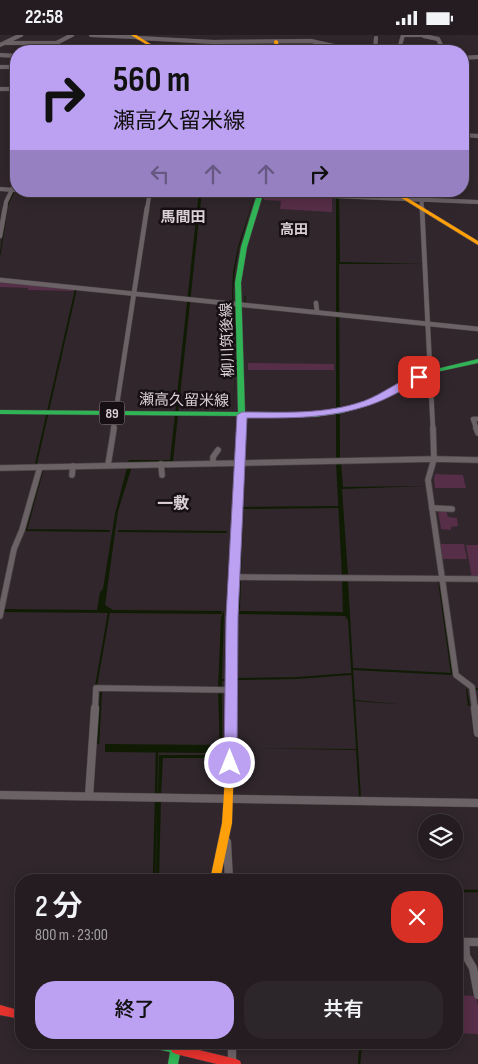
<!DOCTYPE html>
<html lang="ja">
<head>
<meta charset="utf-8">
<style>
  body { margin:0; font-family:"Sofia Sans Condensed","Noto Sans JP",sans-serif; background:#2c2529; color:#f1f3f6; height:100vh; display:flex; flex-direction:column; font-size:19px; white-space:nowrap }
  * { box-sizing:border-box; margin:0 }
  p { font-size:16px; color:#a3a1a5 }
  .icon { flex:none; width:28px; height:28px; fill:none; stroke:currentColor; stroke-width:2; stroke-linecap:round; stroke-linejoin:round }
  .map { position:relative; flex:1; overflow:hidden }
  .sheet { position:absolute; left:15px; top:839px; width:448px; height:175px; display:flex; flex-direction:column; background:#241c20; border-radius:20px; box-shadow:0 2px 12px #0003,0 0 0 1px #413a3e }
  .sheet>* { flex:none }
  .guide { position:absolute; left:10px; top:10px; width:459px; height:152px; border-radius:20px; box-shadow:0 2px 12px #0003,0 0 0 1px #413a3e; background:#bca0f2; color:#111; overflow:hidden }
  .buttons { position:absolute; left:418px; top:779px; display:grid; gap:10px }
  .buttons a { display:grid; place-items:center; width:45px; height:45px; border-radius:50%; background:#241c20; box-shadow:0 2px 12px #0003,0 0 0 1px #413a3e; font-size:25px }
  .pin { position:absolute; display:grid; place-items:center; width:42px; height:42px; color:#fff; margin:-21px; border-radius:10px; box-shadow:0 2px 8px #0006 }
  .me { position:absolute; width:55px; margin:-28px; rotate:0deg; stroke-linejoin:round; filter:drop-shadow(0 0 4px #0008) }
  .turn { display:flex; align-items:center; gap:18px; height:105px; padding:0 20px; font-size:22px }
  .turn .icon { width:65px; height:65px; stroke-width:2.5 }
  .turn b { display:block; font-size:35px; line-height:42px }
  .lanes { display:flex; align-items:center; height:48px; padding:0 20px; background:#0003; justify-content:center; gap:25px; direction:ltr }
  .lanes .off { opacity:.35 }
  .round { display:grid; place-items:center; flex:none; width:52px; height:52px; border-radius:20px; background:#2c2529 }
  .headline { display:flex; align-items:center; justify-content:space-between; height:85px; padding:0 20px }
  h1 { font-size:30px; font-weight:600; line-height:38px }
  .action { display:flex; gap:10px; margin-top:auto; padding:10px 20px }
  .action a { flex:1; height:58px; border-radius:20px; background:#bca0f2; color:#111; font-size:20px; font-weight:600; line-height:58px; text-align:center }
  .action a+a { background:#2c2529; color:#f1f3f6 }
  .status { display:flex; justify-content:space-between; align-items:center; height:35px; padding:0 25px; background:#241c20; direction:ltr }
  .status svg { height:14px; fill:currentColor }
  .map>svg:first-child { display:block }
</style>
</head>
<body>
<div class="status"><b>22:58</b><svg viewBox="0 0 49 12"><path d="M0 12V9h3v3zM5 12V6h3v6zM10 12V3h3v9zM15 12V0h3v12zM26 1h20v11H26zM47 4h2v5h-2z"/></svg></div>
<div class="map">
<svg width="478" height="1029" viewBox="0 0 478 1029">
  <rect width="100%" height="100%" fill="#30262b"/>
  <!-- green -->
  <g fill="#562e47">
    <polygon points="266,158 332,162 332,177 280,174 281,166 264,165"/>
    <polygon points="0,246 74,253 73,256 28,255 28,253 0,252"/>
    <polygon points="248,328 334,329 334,335 248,335"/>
    <polygon points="435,439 463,440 466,453 435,453 434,444"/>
    <polygon points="438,475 446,475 448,482 457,483 458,491 451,492 451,495 441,494"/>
    <polygon points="440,509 464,509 467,524 442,524"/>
    <polygon points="466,510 478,510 478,543 472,543"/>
    <polygon points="456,960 476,961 478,971 478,999 456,998"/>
  </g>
  <!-- water -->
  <g fill="#101b04">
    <polygon points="199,156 202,156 173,427 133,428 118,476 105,570 113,575 222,576 222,579 0,577 0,574 97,575 100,557 103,554 115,479 129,425 170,425"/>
    <polygon points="256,156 239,213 235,235 233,258 237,309 232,388 236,314 232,261 233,237 238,212"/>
    <polygon points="336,156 339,156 340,227 424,229 339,229 340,424 336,424"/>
    <polygon points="75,254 77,254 36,433 34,433"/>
    <polygon points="336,427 341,427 343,452 426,451 342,454 348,540 342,541"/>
    <polygon points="342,545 348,546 355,665 409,670 468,671 466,654 469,654 467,655 470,670 469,671 410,670 355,666 361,763 359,762 356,715 238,713 356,714 348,585 345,581 239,579 239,576 343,577"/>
    <polygon points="224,575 222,644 240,644 222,646 222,723 163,723 161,759 158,759 159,720 220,720 218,653 221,583"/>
    <polygon points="105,709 216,710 216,713 218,713 216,718 105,717"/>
    <polygon points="157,765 161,765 159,845 156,845"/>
  </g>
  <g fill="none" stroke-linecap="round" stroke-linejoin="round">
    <!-- stream-far2 -->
    <g stroke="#101b04" stroke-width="1">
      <polyline points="409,16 424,14 426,11"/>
      <polyline points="85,156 100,156"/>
      <polyline points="0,220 8,169 14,157"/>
      <polyline points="245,261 245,269"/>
    </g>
    <!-- stream-far1 -->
    <g stroke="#101b04" stroke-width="2">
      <polyline points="43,433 26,495 109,496"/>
      <polyline points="119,496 226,497"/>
      <polyline points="240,540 242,473 338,472"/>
      <polyline points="239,574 240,544"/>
      <polyline points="353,634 452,639 439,546"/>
      <polyline points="238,644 297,643 351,639"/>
      <polyline points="96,651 109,577"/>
      <polyline points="475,654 478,654"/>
      <polyline points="100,675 101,657"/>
    </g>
    <!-- stream -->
    <g stroke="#101b04" stroke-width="2.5">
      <polyline points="98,708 100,673"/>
      <polyline points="156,760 157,717"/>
      <polyline points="154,845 156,765"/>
      <polyline points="456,856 478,856"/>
      <polyline points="359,1029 361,1008"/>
    </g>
    <defs>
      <g id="street-far3">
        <polyline points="91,0 136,2"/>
        <polyline points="403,0 424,0"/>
        <polyline points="424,1 438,4 444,16"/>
        <polyline points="138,3 213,7 311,6 352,15 399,14 402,16"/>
        <polyline points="6,8 57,8"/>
        <polyline points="0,10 21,0"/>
        <polyline points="181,14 201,14"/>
        <polyline points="399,14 403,0"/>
        <polyline points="375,15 376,3"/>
        <polyline points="41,16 72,0"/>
        <polyline points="218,16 220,7"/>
        <polyline points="0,20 16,21"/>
        <polyline points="462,23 478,22"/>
        <polyline points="0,32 9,32"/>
        <polyline points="0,54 16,54"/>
        <polyline points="462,100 478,101"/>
        <polyline points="0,154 15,155"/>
        <polyline points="210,156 478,167"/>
        <polyline points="421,156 422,174"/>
        <polyline points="5,174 6,167 16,146"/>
        <polyline points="147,174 150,156"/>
      </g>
      <g id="street-far2">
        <polyline points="422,173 433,395"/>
        <polyline points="0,201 5,173"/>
        <polyline points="0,245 478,294"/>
        <polyline points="316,268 317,277"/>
        <polyline points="113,395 147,173"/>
        <polyline points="477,395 473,384 478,384"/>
      </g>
      <g id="street-far1">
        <polyline points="433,393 434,424 428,445 456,640 472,652 475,675"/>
        <polyline points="476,393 478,398"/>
        <polyline points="213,428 213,422 218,415"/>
        <polyline points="161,429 162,440"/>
        <polyline points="108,430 114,393"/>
        <polyline points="0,433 434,424 478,425"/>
        <polyline points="72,440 73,431"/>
        <polyline points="432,473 452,474"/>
        <polyline points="233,542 478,544"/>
        <polyline points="0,581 14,514 22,495 40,432"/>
        <polyline points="95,675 96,653 230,655"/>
      </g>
      <g id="street">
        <polyline points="475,673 478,698"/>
        <polyline points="0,760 478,768"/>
        <polyline points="89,761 95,673"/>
        <polyline points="227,807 229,845"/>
        <polyline points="456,907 478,907"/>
        <polyline points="465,907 466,921 473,933 478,960"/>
        <polyline points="232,1008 232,1028"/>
      </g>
      <g id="fast">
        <polygon points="258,156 264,156 247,212 241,248 245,377 314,378 341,374 367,367 428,336 478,324 478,328 432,338 371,369 342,378 314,382 245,381 243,443 239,445 235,443 238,381 0,379 0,375 238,377 235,248 241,212"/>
        <polygon points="142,1008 167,1008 180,1011 181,1014 178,1029 168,1029 170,1017 143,1011"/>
      </g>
      <g id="slow">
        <polygon points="131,0 136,0 162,16 157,16"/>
        <polygon points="276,5 278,6 279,16 275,16 274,6"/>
        <polygon points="390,156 396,156 478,206 478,210"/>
        <polygon points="239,441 243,443 236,582 234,727 232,788 220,845 210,845 222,788 226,727 228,582 235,443"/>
      </g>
      <g id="jam">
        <polygon points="0,970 21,976 21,984 0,980"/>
        <polygon points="173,1008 183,1008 182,1011 236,1024 240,1026 241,1029 217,1029 176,1019 172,1017 171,1014"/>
      </g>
    </defs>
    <!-- street-far3 casing -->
    <use href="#street-far3" stroke="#4a4246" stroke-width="4.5"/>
    <!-- street-far2 casing -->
    <use href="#street-far2" stroke="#4a4246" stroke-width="5.5"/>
    <!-- street-far1 casing -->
    <use href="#street-far1" stroke="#4a4246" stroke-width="7"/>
    <!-- street casing -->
    <use href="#street" stroke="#4a4246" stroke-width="9"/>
    <!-- fast casing -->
    <use href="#fast" stroke="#4a4246" stroke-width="1"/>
    <!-- slow casing -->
    <use href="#slow" stroke="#4a4246" stroke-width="1"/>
    <!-- jam casing -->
    <use href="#jam" stroke="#4a4246" stroke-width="1"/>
    <!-- street-far3 -->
    <use href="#street-far3" stroke="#6b6266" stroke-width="4"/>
    <!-- street-far2 -->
    <use href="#street-far2" stroke="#6b6266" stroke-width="4.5"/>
    <!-- street-far1 -->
    <use href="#street-far1" stroke="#6b6266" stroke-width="5.5"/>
    <!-- street -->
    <use href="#street" stroke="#6b6266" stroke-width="8"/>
    <!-- fast -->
    <use href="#fast" fill="#30b455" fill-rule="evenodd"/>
    <!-- slow -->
    <use href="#slow" fill="#ff9f0a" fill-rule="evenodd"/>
    <!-- jam -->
    <use href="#jam" fill="#e5322d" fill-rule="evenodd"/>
  </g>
  <!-- route -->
  <path fill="#bca0f2" stroke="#7a689d" d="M419,339L422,340V344C406,353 388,364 370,370C329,384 289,383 247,383L238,582L237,728L235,731H226L224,728L226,582L237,380L242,377C283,377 324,380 364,366C383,359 399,345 419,339Z"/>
  <g text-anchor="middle" stroke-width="5" stroke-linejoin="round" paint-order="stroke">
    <!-- far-neighbourhood labels -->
    <g font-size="14" font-weight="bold" fill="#dbd0d5" stroke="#160f13">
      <text x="294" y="199">高田</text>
    </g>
    <!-- shield labels -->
    <rect fill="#160f13" stroke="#a0969b" stroke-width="1" x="99.5" y="366.5" width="25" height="23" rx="4"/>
    <g font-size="14" font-weight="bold" fill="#dbd0d5">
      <text x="112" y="383">89</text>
    </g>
    <!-- far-quarter labels -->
    <g font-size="15" font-weight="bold" fill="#dbd0d5" stroke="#160f13">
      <text x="183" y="187">馬間田</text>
    </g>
    <!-- street labels -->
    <g font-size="15" fill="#dbd0d5" stroke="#160f13">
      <text transform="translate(227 305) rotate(-92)" y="5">柳川筑後線</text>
      <text transform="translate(184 365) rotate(1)" y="5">瀬高久留米線</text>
    </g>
    <!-- neighbourhood labels -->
    <g font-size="16" font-weight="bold" fill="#dbd0d5" stroke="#160f13">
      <text x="173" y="474">一敷</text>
    </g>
  </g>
</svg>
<div class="buttons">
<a><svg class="icon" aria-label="layers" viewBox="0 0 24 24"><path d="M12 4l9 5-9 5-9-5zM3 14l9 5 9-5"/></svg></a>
</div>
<div class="pin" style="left:419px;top:342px;background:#d93025"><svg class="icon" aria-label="arrive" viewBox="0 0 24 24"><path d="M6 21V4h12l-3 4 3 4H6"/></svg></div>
<svg class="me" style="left:230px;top:728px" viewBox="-20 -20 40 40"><circle r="17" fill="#bca0f2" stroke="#fff" stroke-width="3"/><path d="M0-11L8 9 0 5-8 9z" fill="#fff"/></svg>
<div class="guide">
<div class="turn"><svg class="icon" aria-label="right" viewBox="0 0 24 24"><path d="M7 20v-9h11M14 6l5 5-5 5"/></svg><div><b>560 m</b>瀬高久留米線</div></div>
<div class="lanes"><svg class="icon off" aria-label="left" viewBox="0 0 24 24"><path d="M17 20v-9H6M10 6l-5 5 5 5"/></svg><svg class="icon off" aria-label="ahead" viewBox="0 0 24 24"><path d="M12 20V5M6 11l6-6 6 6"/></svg><svg class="icon off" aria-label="ahead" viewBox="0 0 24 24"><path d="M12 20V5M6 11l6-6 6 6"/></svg><svg class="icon" aria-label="right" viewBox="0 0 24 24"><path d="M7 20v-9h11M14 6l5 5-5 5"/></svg></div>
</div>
<section class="sheet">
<div class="headline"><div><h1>2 分</h1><p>800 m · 23:00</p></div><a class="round" style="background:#d93025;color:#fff"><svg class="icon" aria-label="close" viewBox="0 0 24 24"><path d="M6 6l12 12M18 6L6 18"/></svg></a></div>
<div class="action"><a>終了</a><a>共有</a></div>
</section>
</div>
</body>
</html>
